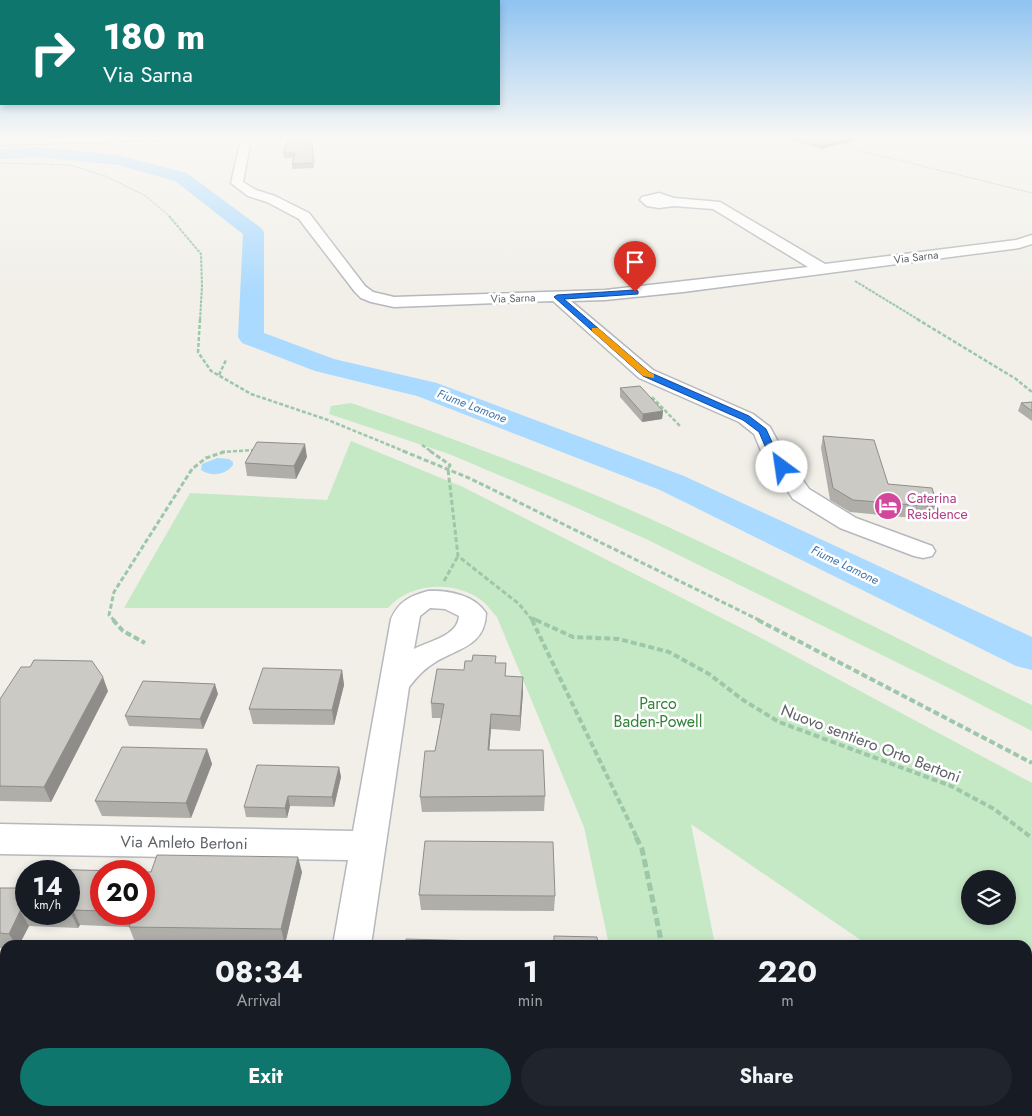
<!DOCTYPE html>
<html lang="en">
<head>
<meta charset="utf-8">
<style>
  body { margin:0; font-family:Jost,sans-serif; background:#20242c; color:#f1f3f6; height:100vh; display:flex; flex-direction:column; font-size:19px; white-space:nowrap }
  * { box-sizing:border-box; margin:0 }
  p { font-size:16px; color:#9ea1a6 }
  .icon { flex:none; width:28px; height:28px; fill:none; stroke:currentColor; stroke-width:2; stroke-linecap:round; stroke-linejoin:round }
  .map { position:relative; flex:1; overflow:hidden }
  .side { position:absolute; left:0px; top:940px; width:1032px; height:176px; display:flex; flex-direction:column; background:#171b24; border-radius:15px 15px 0 0; box-shadow:0 2px 8px #0003 }
  .side>* { flex:none }
  .banner { position:absolute; left:0px; top:0px; width:500px; height:105px; box-shadow:0 2px 8px #0003; background:#0f766e; color:#fff; overflow:hidden }
  .buttons { position:absolute; left:961px; top:870px; display:grid; gap:10px }
  .buttons a { display:grid; place-items:center; width:55px; height:55px; border-radius:50%; background:#171b24; box-shadow:0 2px 8px #0003; font-size:25px }
  .speed { position:absolute; left:15px; top:860px; display:flex; gap:10px; font-size:25px; font-weight:700; text-align:center }
  .speed>* { display:grid; place-content:center; width:65px; height:65px; border-radius:50%; background:#171b24; box-shadow:0 2px 8px #0003; line-height:1 }
  .speed small { font-size:12px; font-weight:400 }
  .speed .limit { border:8px solid #d22; background:#fff; color:#111 }
  .pin { position:absolute; display:grid; place-items:center; width:42px; height:42px; color:#fff; margin:-51px -21px; border-radius:50% 50% 50% 0; rotate:-45deg; box-shadow:0 0 5px #0007 }
  .pin .icon { rotate:45deg }
  .me { position:absolute; width:55px; margin:-28px; rotate:329deg; stroke-linejoin:round; filter:drop-shadow(0 0 4px #0008) }
  .turn { display:flex; align-items:center; gap:18px; height:105px; padding:0 20px; font-size:22px }
  .turn .icon { width:65px; height:65px; stroke-width:2.5 }
  .turn b { display:block; font-size:35px; line-height:42px }
  .eta { display:flex; justify-content:space-evenly; align-items:center; height:85px; text-align:center }
  .eta b { font-size:30px; font-weight:700; line-height:35px }
  .button { display:flex; gap:10px; margin-top:auto; padding:10px 20px }
  .button a { flex:1; height:58px; border-radius:30px; background:#0f766e; color:#fff; font-size:20px; font-weight:700; line-height:58px; text-align:center }
  .button a+a { background:#20242c; color:#f1f3f6 }
  .map>svg:first-child { display:block }
</style>
</head>
<body>
<div class="map">
<svg width="1032" height="1116" viewBox="0 0 1032 1116">
  <rect width="100%" height="100%" fill="#f1efe8"/>
  <!-- green -->
  <g fill="#c5e8c5" fill-rule="evenodd">
    <path d="M351,403C450,437 549,474 644,516C775,575 903,642 1032,705V731L949,688L646,539L568,504L449,454L329,414L331,406Z"/>
    <path d="M351,441L463,487L759,637L1032,783V1057L1028,1054V945H868L691,824L715,945H609L584,827L497,617C492,612 487,604 481,600C453,580 410,583 388,608H124L190,493L327,500ZM970,879H1008V916H970Z"/>
    <polygon points="645,1111 749,1111 750,1116 646,1116"/>
  </g>
  <!-- water -->
  <path fill="#aadaff" d="M217,458L229,459L233,462V465C226,475 211,477 201,470L202,464Z"/>
  <g fill="none" stroke-linecap="round" stroke-linejoin="round">
    <!-- river -->
    <polygon fill="#aadaff" fill-rule="evenodd" points="36,147 118,155 187,173 261,228 264,232 264,333 334,359 437,383 684,476 1032,637 1032,670 1016,666 660,490 417,396 315,371 242,343 238,337 243,234 175,181 117,165 36,157 0,159 0,149"/>
    <defs>
      <g id="minor">
        <polygon points="86,136 190,136 185,139 0,145 0,139"/>
        <polygon points="237,136 248,136 250,144 243,182 256,190 275,196 309,213 365,286 373,292 394,297 605,290 808,267 713,209 674,206 659,208 647,206 640,200 642,197 659,193 674,198 720,202 825,264 1016,240 1032,235 1032,244 1019,248 683,292 605,300 571,301 653,370 753,414 770,427 784,453 809,489 856,518 932,546 935,551 932,556 923,558 914,556 840,528 793,499 762,453 754,434 739,422 639,378 553,301 394,307 371,302 361,298 355,292 299,219 267,202 248,196 231,183 240,144"/>
        <path d="M428,591C448,590 475,595 486,613C485,647 457,648 434,663C424,669 416,678 409,687L371,945H333L348,860L0,854V824L353,831L391,619C399,601 410,596 428,591ZM430,608L445,609L459,616C458,636 429,641 414,649L420,616Z"/>
        <polygon points="300,1111 344,1111 343,1116 299,1116"/>
      </g>
    </defs>
    <!-- minor casing -->
    <use href="#minor" stroke="#b5b8bc" stroke-width="3"/>
    <!-- path-far5 -->
    <g stroke="#9cc7a9" stroke-width="1" stroke-dasharray="2.5 1" stroke-linecap="butt">
      <polyline points="861,151 1032,193"/>
      <polyline points="0,163 70,165 105,176 144,195 171,217"/>
    </g>
    <!-- path-far4 -->
    <g stroke="#9cc7a9" stroke-width="2" stroke-dasharray="3 1" stroke-linecap="butt">
      <polyline points="169,216 201,254 202,286 200,320"/>
      <polyline points="855,281 919,320"/>
    </g>
    <!-- path-far3 -->
    <g stroke="#9cc7a9" stroke-width="2.5" stroke-dasharray="4 2" stroke-linecap="butt">
      <polyline points="200,319 198,352 211,371 251,394 328,420 406,452"/>
      <polyline points="917,319 1016,379 1032,392"/>
      <polyline points="219,375 226,360"/>
      <polyline points="652,397 680,426"/>
      <polyline points="422,445 432,452"/>
      <polyline points="221,452 255,450"/>
    </g>
    <!-- path-far2 -->
    <g stroke="#9cc7a9" stroke-width="3" stroke-dasharray="5 2.5" stroke-linecap="butt">
      <polyline points="403,451 469,478 761,621"/>
      <polyline points="430,451 450,465 448,469 458,556 519,604 533,621"/>
      <polyline points="444,581 458,556"/>
      <polyline points="532,618 539,621"/>
      <polyline points="115,621 109,615 114,592 192,469 206,458 227,451"/>
    </g>
    <!-- path-far1 -->
    <g stroke="#9cc7a9" stroke-width="4" stroke-dasharray="6 3" stroke-linecap="butt">
      <polyline points="113,620 123,631 145,643"/>
      <polyline points="532,620 637,838"/>
      <polyline points="536,620 573,637 619,639 669,652 709,674 743,700 779,722 951,786 994,809 1032,838"/>
      <polyline points="758,620 1032,763"/>
    </g>
    <!-- path -->
    <g stroke="#9cc7a9" stroke-width="5" stroke-dasharray="8 4" stroke-linecap="butt">
      <polyline points="636,837 642,849 662,945"/>
      <polyline points="697,1111 698,1116"/>
    </g>
    <!-- minor -->
    <use href="#minor" fill="#fff" fill-rule="evenodd"/>
  </g>
  <!-- wall -->
  <g fill="#afaea9">
    <polygon points="312,136 314,168 292,169 292,164 293,158 284,158 283,153"/>
    <polygon points="776,136 846,136 853,141 820,149"/>
    <polygon points="620,388 663,411 662,419 642,422 620,397"/>
    <polygon points="1032,402 1032,421 1018,411 1021,403"/>
    <polygon points="823,436 888,484 938,507 934,520 850,512 830,500 821,448"/>
    <polygon points="307,457 296,479 247,476 245,463"/>
    <polygon points="496,663 506,676 523,692 520,731 491,729 489,750 545,796 544,811 422,812 420,797 435,751 441,718 432,718 431,703 464,670"/>
    <polygon points="342,670 344,685 334,725 253,724 249,709"/>
    <polygon points="108,691 51,802 0,801 0,699"/>
    <polygon points="218,694 203,729 129,726 125,716"/>
    <polygon points="207,749 212,764 191,818 102,816 95,801"/>
    <polygon points="339,767 341,777 334,807 290,806 287,818 246,817 244,807"/>
    <polygon points="69,871 101,871 101,914 144,914 302,872 285,944 135,942 129,927 80,925 78,928 29,926 19,945 5,945 5,948 0,948 0,888 26,888 26,914 69,914"/>
    <polygon points="419,895 555,896 554,911 421,910"/>
    <polygon points="5,991 5,1084 0,1084 0,1002"/>
    <polygon points="988,1111 1028,1111 1032,1116 995,1116"/>
  </g>
  <!-- shaded-wall -->
  <g fill="#8f8d8a">
    <polygon points="854,139 853,141 820,149 820,146"/>
    <polygon points="663,411 662,419 642,422 643,414"/>
    <polygon points="305,444 307,457 296,479 294,466"/>
    <polygon points="342,670 344,685 334,725 332,710"/>
    <polygon points="103,677 108,691 51,802 44,787"/>
    <polygon points="523,677 523,692 520,731 520,716"/>
    <polygon points="215,684 218,694 203,729 200,719"/>
    <polygon points="491,714 491,729 488,765 488,750"/>
    <polygon points="207,749 212,764 191,818 186,803"/>
    <polygon points="339,767 341,777 334,807 332,797"/>
    <polygon points="288,796 290,806 287,818 285,808"/>
    <polygon points="298,857 302,872 285,944 281,929"/>
    <polygon points="73,910 80,925 78,928 71,913"/>
    <polygon points="20,911 29,926 19,945 16,945 9,934"/>
  </g>
  <!-- building -->
  <g fill="#cccac5" stroke="#8f8d8a">
    <polygon points="289,136 311,136 314,163 292,164 295,153 283,153"/>
    <polygon points="784,136 846,136 854,139 820,146"/>
    <polygon points="640,386 663,411 643,414 620,388"/>
    <polygon points="1032,402 1032,411 1021,403"/>
    <polygon points="823,436 874,440 888,484 932,488 938,507 853,500 833,488"/>
    <polygon points="257,442 305,444 294,466 245,463"/>
    <polygon points="473,655 496,656 495,663 506,663 505,676 523,677 520,716 491,714 488,750 543,750 545,796 420,797 425,751 435,751 444,704 431,703 437,669 464,670 465,661 472,661"/>
    <polygon points="34,660 92,661 103,677 44,787 0,786 0,699 21,667 30,667"/>
    <polygon points="263,668 342,670 332,710 249,709"/>
    <polygon points="143,681 215,684 200,719 125,716"/>
    <polygon points="122,747 207,749 186,803 95,801"/>
    <polygon points="257,765 339,767 332,797 288,796 285,808 244,807"/>
    <polygon points="425,841 553,842 555,896 419,895"/>
    <polygon points="157,855 298,857 281,929 129,927 134,914 144,914 144,872 151,872"/>
    <polygon points="42,869 116,871 101,871 101,911 73,910 71,913 69,913 69,871 40,871"/>
    <polygon points="0,888 26,888 26,911 20,911 9,934 0,933"/>
    <polygon points="554,936 597,937 598,945 406,945 406,939 554,943"/>
    <polygon points="5,991 5,1067 0,1067 0,1002"/>
    <polygon points="1028,1046 1032,1049 1032,1116 1026,1111 1028,1111"/>
  </g>
  <!-- sky -->
  <linearGradient id="sky" x2="0" y2="1"><stop stop-color="#8fc3f1"/><stop offset="0.47" stop-color="#f9f8f5"/><stop offset="1" stop-color="#f9f8f5" stop-opacity="0"/></linearGradient>
  <rect width="1032" height="292" fill="url(#sky)"/>
  <!-- route -->
  <polygon fill="#1a73e8" stroke="#114b97" points="635,290 638,291 638,294 564,299 649,372 749,416 766,429 777,453 787,467 786,469 778,469 768,453 759,432 743,420 643,376 554,297 557,295"/>
  <!-- slow -->
  <polygon fill="#f59e0b" points="592,328 598,328 649,372 654,374 654,378 643,376 592,331"/>
  <!-- icons -->
  <defs>
    <symbol id="hotel-disc" viewBox="-11 -11 22 22"><circle r="9.5" fill="#d1479c" stroke="#fff"/><path d="M-6-4.5h1.5V1H6V5H4.5V3h-9V5H-6ZM-4 0a1.8 1.8 0 1 1 3.6 0ZM.5 0V-2.5h3Q6-2.5 6 0Z" fill="#fff"/></symbol>
  </defs>
  <g fill-rule="evenodd">
    <use href="#hotel-disc" x="872" y="490" width="32" height="32"/>
  </g>
  <g text-anchor="middle" stroke-width="5" stroke-linejoin="round" paint-order="stroke">
    <!-- far-street labels -->
    <g font-size="11" fill="#5f6368" stroke="#fff">
      <text transform="translate(916 257) rotate(-7)" y="4">Via Sarna</text>
      <text transform="translate(513 298) rotate(-2)" y="4">Via Sarna</text>
    </g>
    <!-- far-water labels -->
    <g font-size="12" font-style="italic" fill="#4174aa" stroke="#fff">
      <text transform="translate(472 406) rotate(21)" y="4">Fiume Lamone</text>
      <text transform="translate(845 565) rotate(26)" y="4">Fiume Lamone</text>
    </g>
    <!-- hotel labels -->
    <g font-size="14" fill="#b23c85" stroke="#fff" text-anchor="start">
      <text x="907" y="503">Caterina<tspan x="907" dy="16">Residence</tspan></text>
    </g>
    <!-- near-park labels -->
    <g font-size="16" fill="#348238" stroke="#fff">
      <text x="658" y="709">Parco<tspan x="658" dy="18">Baden-Powell</tspan></text>
    </g>
    <!-- near-street labels -->
    <g font-size="16" fill="#5f6368" stroke="#fff">
      <text transform="translate(871 743) rotate(21)" y="6">Nuovo sentiero Orto Bertoni</text>
      <text transform="translate(184 842) rotate(1)" y="6">Via Amleto Bertoni</text>
    </g>
  </g>
</svg>
<div class="buttons">
<a><svg class="icon" aria-label="layers" viewBox="0 0 24 24"><path d="M12 4l9 5-9 5-9-5zM3 14l9 5 9-5"/></svg></a>
</div>
<div class="speed"><div>14<small>km/h</small></div><div class="limit">20</div></div>
<div class="pin" style="left:635px;top:292px;background:#d93025"><svg class="icon" aria-label="arrive" viewBox="0 0 24 24"><path d="M6 21V4h12l-3 4 3 4H6"/></svg></div>
<svg class="me" style="left:782px;top:467px" viewBox="-20 -20 40 40"><circle r="19" fill="#fff"/><path d="M0-13L10 11 0 6-10 11z" fill="#1a73e8"/></svg>
<div class="banner">
<div class="turn"><svg class="icon" aria-label="right" viewBox="0 0 24 24"><path d="M7 20v-9h11M14 6l5 5-5 5"/></svg><div><b>180 m</b>Via Sarna</div></div>
</div>
<section class="side">
<div class="eta">
<div><b>08:34</b><p>Arrival</p></div>
<div><b>1</b><p>min</p></div>
<div><b>220</b><p>m</p></div>
</div>
<div class="button"><a>Exit</a><a>Share</a></div>
</section>
</div>
</body>
</html>
